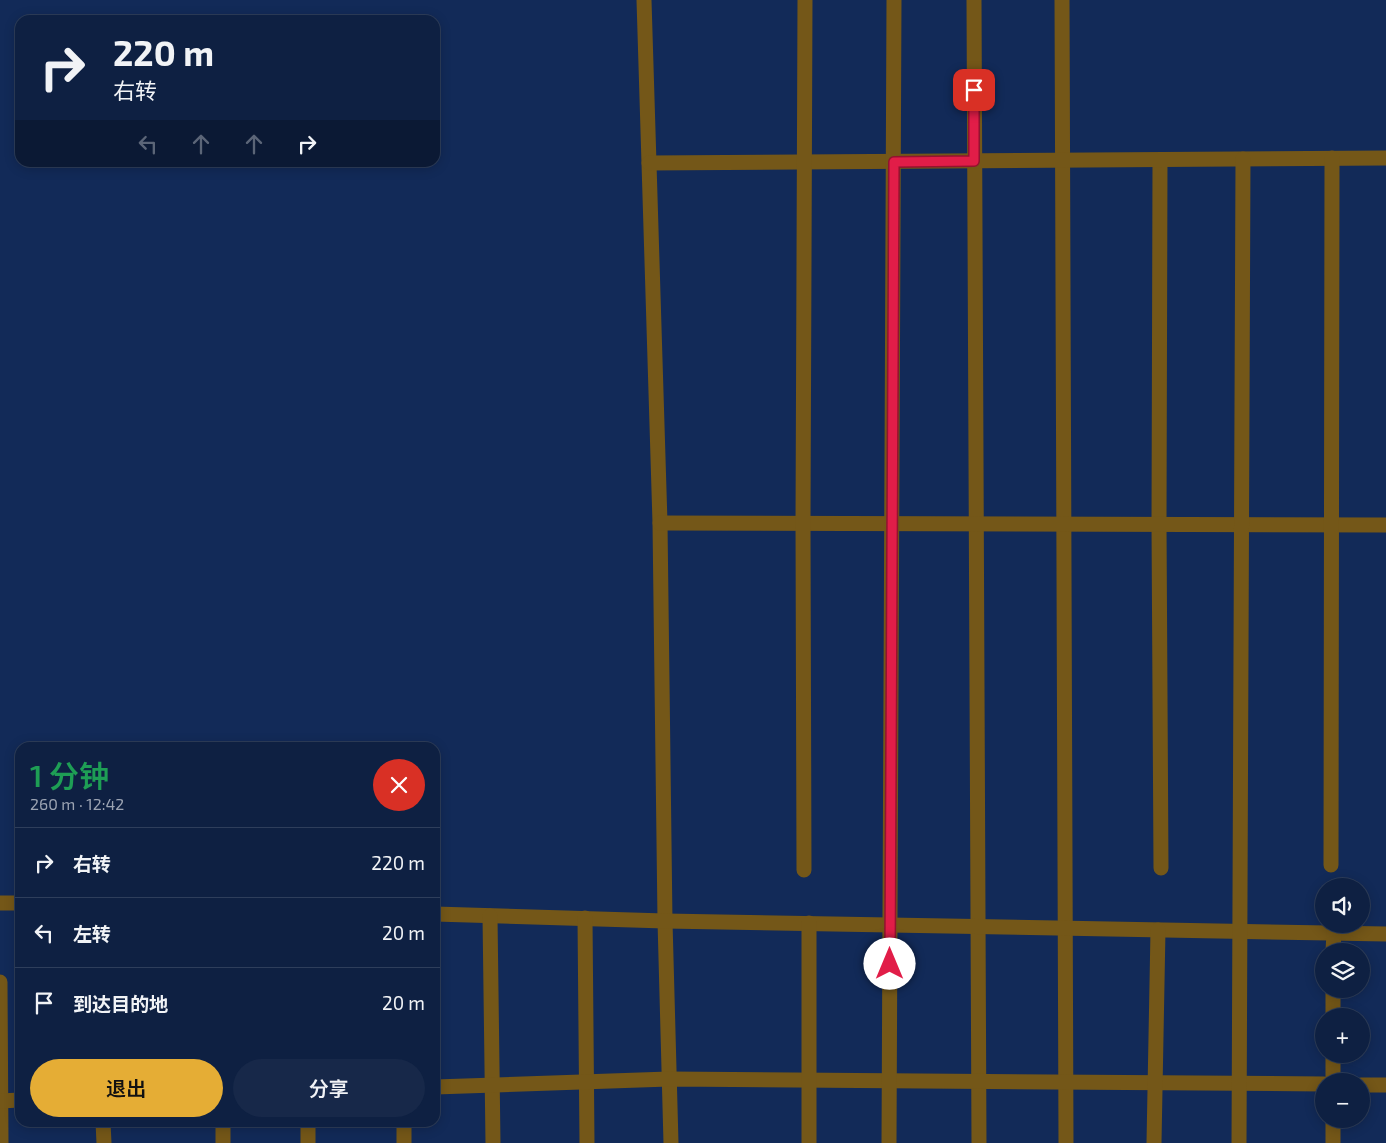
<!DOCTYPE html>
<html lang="zh">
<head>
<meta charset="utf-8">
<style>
  body { margin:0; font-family:"Exo 2","Noto Sans SC",sans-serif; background:#172849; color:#f1f3f6; height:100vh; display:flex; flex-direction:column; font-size:19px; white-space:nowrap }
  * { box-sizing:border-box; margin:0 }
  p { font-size:16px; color:#9ba3b2 }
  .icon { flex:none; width:28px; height:28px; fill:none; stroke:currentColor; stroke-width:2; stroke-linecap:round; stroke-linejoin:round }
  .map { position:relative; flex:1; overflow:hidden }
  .details { position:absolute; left:15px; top:742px; width:425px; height:385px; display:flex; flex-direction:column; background:#0e2042; border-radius:15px; box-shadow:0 2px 12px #0003,0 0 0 1px #2e3e5b }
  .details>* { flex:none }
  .banner { position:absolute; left:15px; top:15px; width:425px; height:152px; border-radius:15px; box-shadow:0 2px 12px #0003,0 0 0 1px #2e3e5b; background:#0e2042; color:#f1f3f6; overflow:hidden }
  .controls { position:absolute; left:1315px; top:878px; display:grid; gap:10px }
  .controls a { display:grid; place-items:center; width:55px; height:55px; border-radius:50%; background:#0e2042; box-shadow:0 2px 12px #0003,0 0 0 1px #2e3e5b; font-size:25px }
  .pin { position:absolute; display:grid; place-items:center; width:42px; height:42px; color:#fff; margin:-21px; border-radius:10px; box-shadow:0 2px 8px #0006 }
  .me { position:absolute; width:55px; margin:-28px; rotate:0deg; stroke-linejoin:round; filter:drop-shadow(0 0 4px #0008) }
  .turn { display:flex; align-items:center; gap:18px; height:105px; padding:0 15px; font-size:22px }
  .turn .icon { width:65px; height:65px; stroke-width:2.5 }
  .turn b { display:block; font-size:35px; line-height:42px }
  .lanes { display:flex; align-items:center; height:48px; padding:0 15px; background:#0003; justify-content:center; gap:25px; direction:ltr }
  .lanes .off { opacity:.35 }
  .round { display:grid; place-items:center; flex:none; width:52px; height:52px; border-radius:26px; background:#172849 }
  .headline { display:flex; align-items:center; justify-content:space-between; height:85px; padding:0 15px }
  h1 { font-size:30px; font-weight:600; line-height:38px; color:#1e9e55 }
  .button { display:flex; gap:10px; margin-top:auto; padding:10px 15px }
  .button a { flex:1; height:58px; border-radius:30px; background:#e5ad35; color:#111; font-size:20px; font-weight:600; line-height:58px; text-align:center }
  .button a+a { background:#172849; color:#f1f3f6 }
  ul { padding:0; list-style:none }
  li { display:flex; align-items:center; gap:15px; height:70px; padding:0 15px; border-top:1px solid #2e3e5b }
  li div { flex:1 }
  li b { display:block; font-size:19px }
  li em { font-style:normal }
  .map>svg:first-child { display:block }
</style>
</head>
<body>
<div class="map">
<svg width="1386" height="1143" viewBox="0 0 1386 1143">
  <rect width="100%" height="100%" fill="#122a58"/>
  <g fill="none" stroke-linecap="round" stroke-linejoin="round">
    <!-- street -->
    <g stroke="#745718" stroke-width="15">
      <polyline points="644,0 660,523 665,921 671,1143"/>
      <polyline points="974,0 979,1143"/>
      <polyline points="1062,0 1066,1143"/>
      <polyline points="1160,160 1159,524 1161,868"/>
      <polyline points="649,163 1386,158"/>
      <polyline points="660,523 1386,525"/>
      <polyline points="1331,865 1332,158"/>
      <polyline points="804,870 803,523 805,0"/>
      <polyline points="0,903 20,903"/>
      <polyline points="435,914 665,921 1386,934"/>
      <polyline points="490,916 493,1143"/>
      <polyline points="585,918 587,1143"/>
      <polyline points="1333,951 1334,933"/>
      <polyline points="0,982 1,1143"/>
      <polyline points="1333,1016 1333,989"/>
      <polyline points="1333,1081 1333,1054"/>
      <polyline points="1361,1085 1386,1085"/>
      <polyline points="435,1087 669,1079 1324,1084"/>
      <polyline points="0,1101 20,1100"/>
      <polyline points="1333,1119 1333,1143"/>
      <polyline points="103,1122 104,1143"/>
      <polyline points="223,1122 223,1143"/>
      <polyline points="308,1122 308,1143"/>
      <polyline points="404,1122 404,1143"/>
      <polyline points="809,1143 809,923"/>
      <polyline points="889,1143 894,0"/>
      <polyline points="1154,1143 1158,930"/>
      <polyline points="1239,1143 1243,159"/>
    </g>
  </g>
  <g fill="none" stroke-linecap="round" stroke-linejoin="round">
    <defs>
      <polyline id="route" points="890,964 894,162 974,161 974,90"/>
    </defs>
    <!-- route casing -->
    <use href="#route" stroke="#92132f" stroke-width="12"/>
    <!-- route -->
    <use href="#route" stroke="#e11d48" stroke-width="9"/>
  </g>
</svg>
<div class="controls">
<a><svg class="icon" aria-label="sound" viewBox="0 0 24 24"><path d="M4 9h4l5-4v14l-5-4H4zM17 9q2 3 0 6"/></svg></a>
<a><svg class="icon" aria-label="layers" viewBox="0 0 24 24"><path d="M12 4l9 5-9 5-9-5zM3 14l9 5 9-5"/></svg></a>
<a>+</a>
<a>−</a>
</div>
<div class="pin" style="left:974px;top:90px;background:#d93025"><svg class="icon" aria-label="arrive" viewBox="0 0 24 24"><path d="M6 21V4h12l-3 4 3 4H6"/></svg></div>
<svg class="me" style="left:890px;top:964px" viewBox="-20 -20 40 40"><circle r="19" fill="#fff"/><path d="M0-13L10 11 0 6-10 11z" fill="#e11d48"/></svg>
<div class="banner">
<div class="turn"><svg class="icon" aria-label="right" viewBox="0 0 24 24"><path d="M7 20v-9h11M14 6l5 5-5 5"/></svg><div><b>220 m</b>右转</div></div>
<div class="lanes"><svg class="icon off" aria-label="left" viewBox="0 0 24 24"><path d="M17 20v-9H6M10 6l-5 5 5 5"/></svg><svg class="icon off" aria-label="ahead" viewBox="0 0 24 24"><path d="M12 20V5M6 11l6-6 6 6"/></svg><svg class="icon off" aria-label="ahead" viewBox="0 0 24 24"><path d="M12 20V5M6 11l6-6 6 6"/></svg><svg class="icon" aria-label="right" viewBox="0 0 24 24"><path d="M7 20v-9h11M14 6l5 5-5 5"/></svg></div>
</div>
<section class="details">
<div class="headline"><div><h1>1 分钟</h1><p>260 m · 12:42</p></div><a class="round" style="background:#d93025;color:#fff"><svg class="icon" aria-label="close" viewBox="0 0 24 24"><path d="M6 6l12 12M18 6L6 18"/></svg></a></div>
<ul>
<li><svg class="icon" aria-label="right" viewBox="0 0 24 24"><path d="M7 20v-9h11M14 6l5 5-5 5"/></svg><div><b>右转</b></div><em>220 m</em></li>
<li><svg class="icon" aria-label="left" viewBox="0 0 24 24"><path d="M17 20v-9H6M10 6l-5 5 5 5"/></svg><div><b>左转</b></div><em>20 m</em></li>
<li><svg class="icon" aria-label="arrive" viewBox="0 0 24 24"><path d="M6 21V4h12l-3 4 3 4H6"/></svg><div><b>到达目的地</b></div><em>20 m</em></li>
</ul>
<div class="button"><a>退出</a><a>分享</a></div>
</section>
</div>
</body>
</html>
